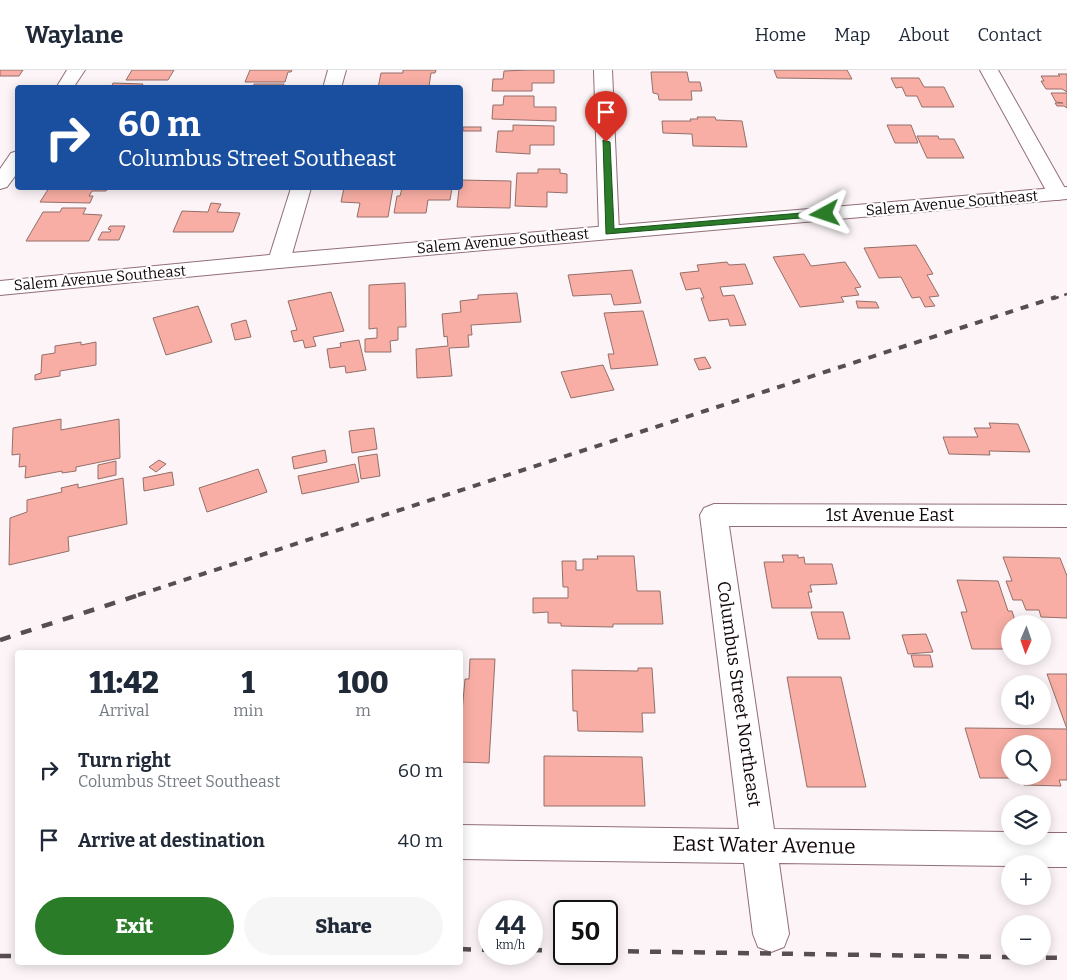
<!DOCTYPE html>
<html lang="en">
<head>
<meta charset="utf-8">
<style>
  body { margin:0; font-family:Bitter,serif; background:#f6f6f7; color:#1f2937; height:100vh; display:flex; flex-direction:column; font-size:19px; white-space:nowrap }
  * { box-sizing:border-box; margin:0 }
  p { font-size:16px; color:#747a83 }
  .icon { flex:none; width:28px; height:28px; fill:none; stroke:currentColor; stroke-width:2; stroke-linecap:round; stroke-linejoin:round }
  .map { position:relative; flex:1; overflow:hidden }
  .details { position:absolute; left:15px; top:580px; width:448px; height:315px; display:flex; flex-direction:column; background:#fff; border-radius:5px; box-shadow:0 2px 12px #0003 }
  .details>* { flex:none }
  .guide { position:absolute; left:15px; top:15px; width:448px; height:105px; border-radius:5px; box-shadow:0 2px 12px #0003; background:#1a4fa0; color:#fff; overflow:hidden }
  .needle { width:32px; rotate:182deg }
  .controls { position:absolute; left:1001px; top:545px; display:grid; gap:10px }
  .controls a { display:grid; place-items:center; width:50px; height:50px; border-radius:50%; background:#fff; box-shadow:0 2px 12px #0003; font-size:25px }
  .speed { position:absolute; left:478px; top:830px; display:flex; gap:10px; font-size:25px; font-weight:700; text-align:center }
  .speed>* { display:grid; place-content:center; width:65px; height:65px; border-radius:50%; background:#fff; box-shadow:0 2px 12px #0003; line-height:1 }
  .speed small { font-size:12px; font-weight:400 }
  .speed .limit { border:2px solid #111; border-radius:8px; background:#fff; color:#111 }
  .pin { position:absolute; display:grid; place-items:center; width:42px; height:42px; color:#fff; margin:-51px -21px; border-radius:50% 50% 50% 0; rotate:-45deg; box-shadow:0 0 5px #0007 }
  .pin .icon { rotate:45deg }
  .me { position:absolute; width:55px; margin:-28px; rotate:265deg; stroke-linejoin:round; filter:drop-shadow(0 0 4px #0008) }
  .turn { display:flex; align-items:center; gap:18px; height:105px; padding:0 20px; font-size:22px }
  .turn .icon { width:65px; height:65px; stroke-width:2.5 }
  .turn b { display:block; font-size:35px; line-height:42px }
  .eta { display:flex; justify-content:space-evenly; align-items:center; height:85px; text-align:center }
  .eta b { font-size:30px; font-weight:800; line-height:35px }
  .action { display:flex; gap:10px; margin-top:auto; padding:10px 20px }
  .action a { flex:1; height:58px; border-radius:30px; background:#2a7c28; color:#fff; font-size:20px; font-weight:800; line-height:58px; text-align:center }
  .action a+a { background:#f6f6f7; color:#1f2937 }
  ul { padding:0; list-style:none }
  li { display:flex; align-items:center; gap:15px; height:70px; padding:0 20px }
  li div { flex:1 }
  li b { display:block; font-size:19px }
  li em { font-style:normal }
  header { display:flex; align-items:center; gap:30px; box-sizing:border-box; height:70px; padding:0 25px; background:#fff; border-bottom:1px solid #e0e1e3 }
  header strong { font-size:24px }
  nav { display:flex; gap:28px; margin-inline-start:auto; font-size:18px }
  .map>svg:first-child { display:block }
</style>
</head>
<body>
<header>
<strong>Waylane</strong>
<nav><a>Home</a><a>Map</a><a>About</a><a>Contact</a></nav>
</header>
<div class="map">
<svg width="1067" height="910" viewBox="0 0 1067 910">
  <rect width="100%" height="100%" fill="#fcf4f6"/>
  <!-- building -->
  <g fill="#f8aea4" stroke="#946f6a" fill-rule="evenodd">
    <polygon points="0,0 23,0 19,6 0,6"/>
    <polygon points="132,0 174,0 168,10 126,10"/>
    <polygon points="250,0 292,0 291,2 288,2 285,12 245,12"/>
    <polygon points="403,0 436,0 435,3 431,3 429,16 378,18 381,3 403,3"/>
    <polygon points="529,0 554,0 554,13 532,13 532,21 492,21 493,9 503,9 504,1"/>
    <polygon points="774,0 847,0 852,9 777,8"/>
    <polygon points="651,2 687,2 689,12 700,12 702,21 691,21 692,30 659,30 658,24 653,23"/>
    <polygon points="1058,4 1067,4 1067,22 1062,19 1046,19 1041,11 1044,11 1041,6 1060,6"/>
    <polygon points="891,8 919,8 924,17 944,17 954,37 922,37 917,26 906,26 902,17 896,18"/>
    <polygon points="113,13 143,14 141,18 111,18"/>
    <polygon points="254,14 284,14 283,18 253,18"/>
    <polygon points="1051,23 1067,23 1067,38 1064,36 1057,36 1055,33 1063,33 1056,32"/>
    <polygon points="504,26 534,26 534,37 556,37 556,51 492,49 493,35 503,35"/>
    <polygon points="697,47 715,47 716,50 742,51 747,77 693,76 692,64 663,63 662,51 691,51 690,49 698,49"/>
    <polygon points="513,55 554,56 554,75 530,75 530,84 496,82 498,61 513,61"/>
    <polygon points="887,55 911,55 918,73 895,73"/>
    <rect x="463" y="57" width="18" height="4"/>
    <polygon points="917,66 938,66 939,69 954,69 964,88 927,88"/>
    <polygon points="538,99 560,99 560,103 567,104 567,123 547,122 547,137 515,136 517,103 538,103"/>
    <polygon points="460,110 511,111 510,138 457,137"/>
    <polygon points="49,118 108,118 106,121 92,121 89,126 93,126 90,133 40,132"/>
    <polygon points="344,118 393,118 388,147 357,147 360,133 341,132"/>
    <polygon points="402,118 452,118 450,130 428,130 426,143 394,143 397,126 400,126"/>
    <polygon points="211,133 221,134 217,142 240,143 233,162 173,162 182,141 208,142"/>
    <polygon points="62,138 86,138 83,144 102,145 89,171 26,171 43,142 60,142"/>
    <polygon points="110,156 125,156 119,170 98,170 102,162 110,162 111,160 108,159"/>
    <polygon points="916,175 933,204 927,205 939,226 929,227 935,236 925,237 920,227 912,228 901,207 879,208 864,178"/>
    <polygon points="804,184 811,196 845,192 861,217 855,218 859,225 841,227 844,232 800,237 773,187"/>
    <polygon points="727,192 729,195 745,194 753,214 720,217 723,226 734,225 746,255 730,256 728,249 709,251 701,228 704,228 700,218 686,220 680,203 699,201 697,195"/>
    <polygon points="632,200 641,233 614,235 611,224 573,226 568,205"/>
    <polygon points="405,213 406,257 398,257 398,270 390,271 391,282 365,282 365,269 377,268 377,258 369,259 369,215"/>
    <polygon points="331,222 344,261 313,267 316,276 305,278 303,270 294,272 291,261 297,260 288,231"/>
    <polygon points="517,223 521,252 471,255 472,265 468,265 469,277 449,278 452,306 417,308 416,279 448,276 447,266 444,267 442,244 461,242 460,231 478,229 478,225"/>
    <polygon points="856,231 876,232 879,238 858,238"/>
    <polygon points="198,236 212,272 166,285 153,248"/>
    <polygon points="643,241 658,295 611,299 608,284 614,284 604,243"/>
    <polygon points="246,250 251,267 235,270 231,254"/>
    <polygon points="359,270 366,300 346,303 345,296 330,298 327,279 341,277 340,273"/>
    <polygon points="81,272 81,275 96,272 96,295 60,301 60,306 35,310 35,305 41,303 42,285 55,283 55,276"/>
    <polygon points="705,287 711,298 699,300 694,289"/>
    <polygon points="603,295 614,320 571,328 561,302"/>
    <polygon points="61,349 61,360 119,349 120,388 76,397 76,401 62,403 62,401 25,408 26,396 19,397 20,384 12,385 13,358"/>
    <polygon points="989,353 1018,354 1030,382 989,381 990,385 949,384 943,367 978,367 974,358 991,358"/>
    <polygon points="374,358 377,379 352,383 349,361"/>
    <polygon points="325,380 327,392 294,399 292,387"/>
    <polygon points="377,384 380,406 361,409 358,387"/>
    <polygon points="159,390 166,394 156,402 149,397"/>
    <polygon points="116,391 116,405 98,409 98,395"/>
    <polygon points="355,394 359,412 302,424 298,406"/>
    <polygon points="258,399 267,422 207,442 199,418"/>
    <polygon points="172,402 174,415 144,421 143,408"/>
    <polygon points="123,408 127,454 68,467 69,481 9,495 10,448 27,442 27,430 62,422 61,418 78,414 78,418"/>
    <polygon points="782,485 798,485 798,488 804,487 805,494 832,494 837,514 810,515 812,522 808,522 812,538 772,538 764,492 784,492"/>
    <polygon points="597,486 634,486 637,521 660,521 663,554 613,554 613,557 561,556 561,553 548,553 548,542 533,543 533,528 568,528 568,517 563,517 562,491 576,491 576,500 583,500 583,489 598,489"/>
    <polygon points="1003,487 1060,488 1067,506 1067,548 1041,547 1039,540 1026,540 1022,530 1013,530 1006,511 1012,511"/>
    <polygon points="957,510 998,511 1008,541 1012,541 1016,554 1010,554 1010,579 972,579 961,542 967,542"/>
    <polygon points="811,542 843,542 850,569 818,569"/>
    <polygon points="926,564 933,582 908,584 902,565"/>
    <polygon points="911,585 930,585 933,597 914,597"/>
    <polygon points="470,589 495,589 489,693 460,692 460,642 462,642 465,609 469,609"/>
    <polygon points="638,598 652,598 655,643 642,643 643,662 578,661 577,641 573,641 572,600 638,601"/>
    <path d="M1047,604H1067V710H1059L1061,716L1024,715L1021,708H980L965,658L1067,659ZM1010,674H1042V706H1010Z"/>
    <polygon points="787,607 841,607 866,717 807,717"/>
    <polygon points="544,686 642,687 645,736 544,736"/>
  </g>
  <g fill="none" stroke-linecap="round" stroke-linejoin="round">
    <defs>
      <g id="minor">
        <polygon points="67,0 85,0 73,18 56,18"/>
        <polygon points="328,0 346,0 341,18 323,18"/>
        <polygon points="594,0 612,0 619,162 616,166 609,168 602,166 599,162"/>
        <polygon points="980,0 998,0 1067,122 1065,128 1058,130 1051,128 1048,124"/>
        <polygon points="18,81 18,102 7,117 0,119 0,99 11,83"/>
        <polygon points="291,118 311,118 290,191 287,196 279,198 271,196 268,191"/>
        <polygon points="714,434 1067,435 1067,457 729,456 774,759 1010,762 1010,766 1042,766 1042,763 1067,763 1067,797 1042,797 1042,794 1010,794 1010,796 779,793 789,864 784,877 771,882 758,877 753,864 744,793 460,789 460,755 739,759 700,445 704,438"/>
      </g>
      <polygon id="secondary" points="1067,117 1067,129 279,198 0,225 0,211 279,184"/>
    </defs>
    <!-- minor casing -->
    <use href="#minor" stroke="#926e78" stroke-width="2"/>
    <!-- secondary casing -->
    <use href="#secondary" stroke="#926e78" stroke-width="2"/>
    <!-- minor -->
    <use href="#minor" fill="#fff" fill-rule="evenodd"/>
    <!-- secondary -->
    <use href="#secondary" fill="#fff" fill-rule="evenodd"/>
    <!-- rail-far2 -->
    <polyline stroke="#584e51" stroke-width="2.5" stroke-dasharray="6 6" stroke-linecap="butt" points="1053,229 1067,224"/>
    <!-- rail-far1 -->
    <polyline stroke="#584e51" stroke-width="4" stroke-dasharray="8 8" stroke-linecap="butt" points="138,525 1056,227"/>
    <!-- rail -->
    <g stroke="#584e51" stroke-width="4.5" stroke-dasharray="11 11" stroke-linecap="butt">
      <polyline points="0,570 142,524"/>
      <polyline points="460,879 489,880"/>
      <polyline points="531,880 564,881"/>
      <polyline points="606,881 1067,888"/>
      <polyline points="0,886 18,886"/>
    </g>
  </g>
  <!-- route -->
  <polygon fill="#2a7c28" stroke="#1b511a" points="603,70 610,72 614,159 825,141 829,144 825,146 606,164"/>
  <g text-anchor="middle" stroke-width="4" stroke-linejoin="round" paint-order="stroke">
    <!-- far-street labels -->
    <g font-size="15" fill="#14080c" stroke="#fff">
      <text transform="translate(952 133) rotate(-5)" y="5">Salem Avenue Southeast</text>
      <text transform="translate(503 171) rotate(-5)" y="5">Salem Avenue Southeast</text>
      <text transform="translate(100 208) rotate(-5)" y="5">Salem Avenue Southeast</text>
    </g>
    <!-- street labels -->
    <g font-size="18" fill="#14080c" stroke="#fff">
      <text x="890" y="451">1st Avenue East</text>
      <text transform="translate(739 624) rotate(82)" y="6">Columbus Street Northeast</text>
    </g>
    <!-- near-street labels -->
    <g font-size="21" fill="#14080c" stroke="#fff">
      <text transform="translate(764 775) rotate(1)" y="7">East Water Avenue</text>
    </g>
  </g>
</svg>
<div class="controls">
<a><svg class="needle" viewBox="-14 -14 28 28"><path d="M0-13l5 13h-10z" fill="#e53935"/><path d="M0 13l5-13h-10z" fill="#747a83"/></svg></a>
<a><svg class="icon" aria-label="sound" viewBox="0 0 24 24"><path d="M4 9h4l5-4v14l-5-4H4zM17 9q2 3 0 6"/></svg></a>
<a><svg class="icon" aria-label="search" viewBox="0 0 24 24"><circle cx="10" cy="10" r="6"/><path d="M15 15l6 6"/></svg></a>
<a><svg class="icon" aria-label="layers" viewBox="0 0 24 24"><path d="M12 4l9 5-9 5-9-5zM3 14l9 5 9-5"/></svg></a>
<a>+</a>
<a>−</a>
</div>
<div class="speed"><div>44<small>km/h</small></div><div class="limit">50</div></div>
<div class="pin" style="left:606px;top:72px;background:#d93025"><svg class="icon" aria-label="arrive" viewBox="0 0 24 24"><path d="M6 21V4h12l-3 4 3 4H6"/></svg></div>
<svg class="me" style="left:825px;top:144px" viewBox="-20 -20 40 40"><path d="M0-17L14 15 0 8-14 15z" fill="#2a7c28" stroke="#fff" stroke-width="4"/></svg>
<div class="guide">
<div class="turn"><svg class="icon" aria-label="right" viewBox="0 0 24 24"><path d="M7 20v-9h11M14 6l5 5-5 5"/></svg><div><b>60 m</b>Columbus Street Southeast</div></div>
</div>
<section class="details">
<div class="eta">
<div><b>11:42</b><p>Arrival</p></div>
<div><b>1</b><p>min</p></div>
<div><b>100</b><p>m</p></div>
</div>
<ul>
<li><svg class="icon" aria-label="right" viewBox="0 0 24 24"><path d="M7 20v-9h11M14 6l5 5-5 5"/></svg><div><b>Turn right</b><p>Columbus Street Southeast</p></div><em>60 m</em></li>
<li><svg class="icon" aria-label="arrive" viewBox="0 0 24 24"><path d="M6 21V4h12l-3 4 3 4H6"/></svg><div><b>Arrive at destination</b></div><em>40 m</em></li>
</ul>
<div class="action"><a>Exit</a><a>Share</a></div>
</section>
</div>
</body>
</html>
